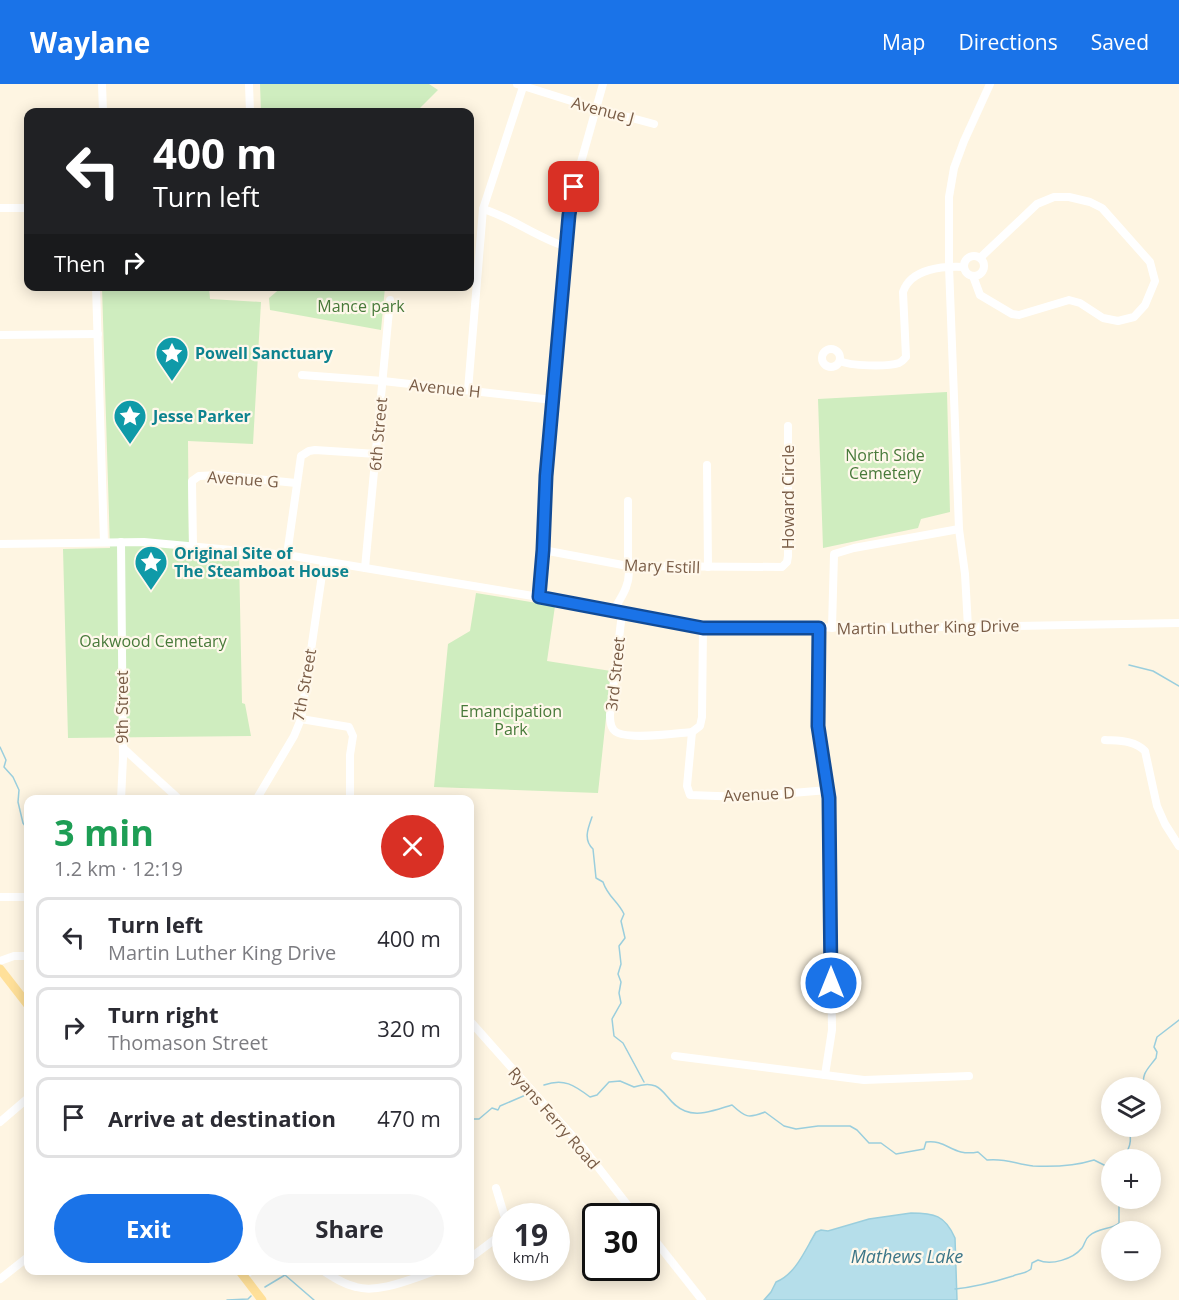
<!DOCTYPE html>
<html lang="en">
<head>
<meta charset="utf-8">
<style>
  body { margin:0; font-family:"Open Sans",sans-serif; background:#f7f7f7; color:#2b2b33; height:100vh; display:flex; flex-direction:column; font-size:22px; white-space:nowrap }
  * { box-sizing:border-box; margin:0 }
  p { font-size:20px; color:#7c7c81 }
  .icon { flex:none; width:33px; height:33px; fill:none; stroke:currentColor; stroke-width:2; stroke-linecap:round; stroke-linejoin:round }
  .map { position:relative; flex:1; overflow:hidden }
  .sheet { position:absolute; left:24px; top:711px; width:450px; height:480px; display:flex; flex-direction:column; background:#fff; border-radius:12px; box-shadow:0 3px 15px #0003 }
  .sheet>* { flex:none }
  .hud { position:absolute; left:24px; top:24px; width:450px; height:183px; border-radius:12px; box-shadow:0 3px 15px #0003; background:#202124; color:#fff; overflow:hidden }
  .fabs { position:absolute; left:1101px; top:993px; display:grid; gap:12px }
  .fabs a { display:grid; place-items:center; width:60px; height:60px; border-radius:50%; background:#fff; box-shadow:0 3px 15px #0003; font-size:30px }
  .speed { position:absolute; left:492px; top:1119px; display:flex; gap:12px; font-size:30px; font-weight:700; text-align:center }
  .speed>* { display:grid; place-content:center; width:78px; height:78px; border-radius:50%; background:#fff; box-shadow:0 3px 15px #0003; line-height:1 }
  .speed small { font-size:15px; font-weight:400 }
  .speed .limit { border:3px solid #111; border-radius:9px; background:#fff; color:#111 }
  .pin { position:absolute; display:grid; place-items:center; width:51px; height:51px; color:#fff; margin:-26px; border-radius:12px; box-shadow:0 3px 9px #0006 }
  .me { position:absolute; width:66px; margin:-33px; rotate:0deg; stroke-linejoin:round; filter:drop-shadow(0 0 4px #0008) }
  .turn { display:flex; align-items:center; gap:21px; height:126px; padding:0 30px; font-size:27px }
  .turn .icon { width:78px; height:78px; stroke-width:2.5 }
  .turn b { display:block; font-size:42px; line-height:51px }
  .then { display:flex; align-items:center; height:57px; padding:0 30px; background:#0003; gap:12px; font-size:22px }
  .round { display:grid; place-items:center; flex:none; width:63px; height:63px; border-radius:32px; background:#f7f7f7 }
  .headline { display:flex; align-items:center; justify-content:space-between; height:102px; padding:0 30px }
  h1 { font-size:36px; font-weight:700; line-height:45px; color:#1e9e55 }
  .cta { display:flex; gap:12px; margin-top:auto; padding:12px 30px }
  .cta a { flex:1; height:69px; border-radius:36px; background:#1a73e8; color:#fff; font-size:24px; font-weight:700; line-height:69px; text-align:center }
  .cta a+a { background:#f7f7f7; color:#2b2b33 }
  ul { padding:0; list-style:none }
  li { display:flex; align-items:center; gap:18px; height:81px; margin:0 12px 9px; padding:0 18px; border:3px solid #e1e1e2; border-radius:12px }
  li div { flex:1 }
  li b { display:block; font-size:22px }
  li em { font-style:normal }
  header { display:flex; align-items:center; gap:36px; box-sizing:border-box; height:84px; padding:0 30px; background:#1a73e8; color:#fff }
  header strong { font-size:28px }
  nav { display:flex; gap:33px; margin-inline-start:auto; font-size:21px }
  .map>svg:first-child { display:block }
</style>
</head>
<body>
<header>
<strong>Waylane</strong>
<nav><a>Map</a><a>Directions</a><a>Saved</a></nav>
</header>
<div class="map">
<svg width="1179" height="1216" viewBox="0 0 1179 1216">
  <rect width="100%" height="100%" fill="#fef5e2"/>
  <!-- green -->
  <g fill="#cfedbf">
    <polygon points="260,0 429,0 438,6 416,28 261,28"/>
    <polygon points="102,203 209,203 210,215 261,218 253,360 188,357 189,467 239,472 242,619 245,620 251,652 68,654 63,465 110,464"/>
    <polygon points="282,203 385,203 381,246 270,226 269,214"/>
    <polygon points="947,308 950,428 921,435 918,444 823,464 818,315"/>
    <polygon points="476,509 555,522 547,577 611,587 598,709 434,703 448,560 470,547"/>
  </g>
  <!-- water -->
  <path fill="#b5deea" stroke="#9acedd" stroke-width="1.5" d="M911,1129C934,1129 945,1131 955,1154L957,1216H764L771,1208L776,1198C796,1190 805,1166 816,1148L821,1146L828,1147L869,1135Z"/>
  <g fill="none" stroke-linecap="round" stroke-linejoin="round">
    <!-- stream -->
    <g stroke="#9acedd" stroke-width="1.5">
      <polyline points="1129,581 1153,587 1179,602"/>
      <polyline points="0,663 6,676 4,683 13,693 19,706 18,718 23,739 28,746"/>
      <path d="M592,733C588,744 583,756 593,765L596,794L603,798C608,813 617,816 624,830L621,837L625,854L619,862L621,880L618,890L621,898L619,909L621,919L612,935L614,952L623,959L644,998"/>
      <polyline points="26,903 28,903"/>
      <path d="M544,1001C564,994 574,1001 590,1013L597,1011L609,998L620,997L634,1003C666,992 663,1019 685,1027C700,1033 718,1025 732,1021C745,1033 748,1035 765,1028L784,1042L796,1045L818,1042H850L857,1046L869,1059H881L896,1070L924,1065L926,1058C947,1055 952,1073 978,1068L987,1076C1007,1074 1015,1080 1033,1082C1054,1083 1075,1082 1094,1076L1106,1082L1112,1079"/>
      <path d="M1144,1004C1141,989 1148,985 1156,974L1157,968L1154,963L1157,953L1179,936"/>
      <polyline points="470,1035 479,1035 492,1024 498,1026 500,1022 528,1010"/>
      <path d="M1119,1076C1131,1067 1133,1056 1128,1042"/>
      <polyline points="265,1203 285,1191 314,1216"/>
      <path d="M955,1205C976,1203 994,1198 1013,1192C1020,1189 1025,1190 1031,1185L1032,1179L1038,1176C1051,1182 1073,1175 1082,1164C1085,1160 1085,1155 1089,1152C1099,1143 1111,1146 1119,1139V1123L1123,1114"/>
      <polyline points="227,1216 248,1215 251,1212"/>
    </g>
    <!-- minor -->
    <g stroke="#fff" stroke-width="8">
      <polyline points="102,0 103,28"/>
      <polyline points="249,0 250,28"/>
      <polyline points="517,0 587,22 654,40"/>
      <polyline points="0,124 28,124"/>
      <path d="M483,125C513,134 537,154 567,163"/>
      <circle cx="974" cy="182" r="10"/>
      <polyline points="973,192 980,211 1012,230 1019,231 1069,216 1080,219 1103,234 1118,237 1134,233 1145,221 1155,197 1150,178 1102,124 1090,118 1069,113 1054,113 1037,120 980,174"/>
      <polyline points="96,202 104,458"/>
      <polyline points="0,251 98,250"/>
      <circle cx="831" cy="274" r="9"/>
      <path d="M840,277C850,282 887,283 899,279C903,277 903,276 906,273L903,208C911,184 944,182 964,183"/>
      <polyline points="302,291 383,297 553,316"/>
      <polyline points="468,306 483,125 523,3"/>
      <polyline points="707,381 708,483"/>
      <polyline points="0,460 144,458 287,471 539,513 703,544 968,543 1179,539"/>
      <polyline points="193,462 192,397 199,392 218,391 296,399"/>
      <polyline points="543,466 628,482 782,483 787,478 788,472 788,342"/>
      <polyline points="287,471 301,372 309,367 315,366 377,370"/>
      <polyline points="365,484 390,216"/>
      <polyline points="539,513 543,466 546,392 569,131 574,103 603,0"/>
      <path d="M613,527C621,514 632,499 628,482V417"/>
      <path d="M622,529L610,631C610,635 610,641 613,645C621,658 677,649 692,648"/>
      <polyline points="968,543 965,490 959,445 949,182 949,113 954,84 964,57 990,0"/>
      <polyline points="703,544 702,633 700,642 692,648 687,702 690,711 743,713 828,706"/>
      <polyline points="819,544 818,642 829,714 832,946 825,991"/>
      <polyline points="832,544 834,470 854,464 959,445"/>
      <polyline points="301,635 349,643 353,652 350,671 350,716"/>
      <path d="M1105,656C1119,657 1134,656 1145,667L1157,722L1165,740L1179,762"/>
      <polyline points="123,664 180,716"/>
      <polyline points="121,716 123,674 121,458"/>
      <polyline points="256,716 294,652 301,635 324,477"/>
      <polyline points="0,813 28,813"/>
      <polyline points="0,877 14,872 28,872"/>
      <polyline points="470,937 584,1065 636,1132"/>
      <polyline points="675,972 864,996 969,992"/>
      <polyline points="0,1038 28,1014"/>
      <polyline points="496,1104 506,1137"/>
      <polyline points="646,1145 702,1216"/>
      <polyline points="470,1174 502,1150 506,1142"/>
      <path d="M322,1186C333,1193 343,1200 356,1203C380,1210 415,1193 439,1186"/>
      <polyline points="244,1192 252,1186"/>
      <polyline points="0,1195 28,1173"/>
    </g>
    <!-- major -->
    <g stroke="#ffe099" stroke-width="9">
      <polyline points="0,885 28,921"/>
      <polyline points="239,1186 262,1216"/>
    </g>
  </g>
  <g fill="none" stroke-linecap="round" stroke-linejoin="round">
    <defs>
      <polyline id="route" points="574,103 569,131 546,392 543,466 539,513 703,544 819,544 818,642 829,714 831,899"/>
    </defs>
    <!-- route casing -->
    <use href="#route" stroke="#114b97" stroke-width="15"/>
    <!-- route -->
    <use href="#route" stroke="#1a73e8" stroke-width="10"/>
  </g>
  <!-- icons -->
  <defs>
    <symbol id="sight-pin" viewBox="-11 -11 22 30"><path d="M0 17L-7.5 6A9.5 9.5 0 1 1 7.5 6Z" fill="#0f9aa8" stroke="#fff8eb"/><path d="M0-6L1.8-2.2L6-1.7L2.9 1.2L3.7 5.4L0 3.3L-3.7 5.4L-2.9 1.2L-6-1.7L-1.8-2.2Z" fill="#fff"/></symbol>
  </defs>
  <g fill-rule="evenodd">
    <use href="#sight-pin" x="153" y="250" width="38" height="52"/>
    <use href="#sight-pin" x="111" y="313" width="38" height="52"/>
    <use href="#sight-pin" x="132" y="459" width="38" height="52"/>
  </g>
  <g text-anchor="middle" stroke-width="4.5" stroke-linejoin="round" paint-order="stroke">
    <!-- street labels -->
    <g font-size="16" fill="#795c46" stroke="#fff8eb">
      <text transform="translate(603 26) rotate(15)" y="6">Avenue J</text>
      <text transform="translate(445 304) rotate(6)" y="6">Avenue H</text>
      <text transform="translate(378 350) rotate(-85)" y="6">6th Street</text>
      <text transform="translate(243 395) rotate(4)" y="6">Avenue G</text>
      <text transform="translate(788 413) rotate(-90)" y="6">Howard Circle</text>
      <text transform="translate(662 482) rotate(2)" y="6">Mary Estill</text>
      <text transform="translate(928 543) rotate(-1)" y="6">Martin Luther King Drive</text>
      <text transform="translate(615 590) rotate(-84)" y="6">3rd Street</text>
      <text transform="translate(304 601) rotate(-80)" y="6">7th Street</text>
      <text transform="translate(122 623) rotate(-90)" y="6">9th Street</text>
      <text transform="translate(759 710) rotate(-3)" y="6">Avenue D</text>
      <text transform="translate(554 1034) rotate(49)" y="6">Ryans Ferry Road</text>
    </g>
    <!-- park labels -->
    <g font-size="16" fill="#487a3a" stroke="#fff8eb">
      <text x="361" y="228">Mance park</text>
      <text x="885" y="377">North Side<tspan x="885" dy="18">Cemetery</tspan></text>
      <text x="153" y="563">Oakwood Cemetary</text>
      <text x="511" y="633">Emancipation<tspan x="511" dy="18">Park</tspan></text>
    </g>
    <!-- culture labels -->
    <g font-size="16" font-weight="bold" fill="#0d838f" stroke="#fff8eb" text-anchor="start">
      <text x="195" y="275">Powell Sanctuary</text>
      <text x="153" y="338">Jesse Parker</text>
      <text x="174" y="475">Original Site of<tspan x="174" dy="18">The Steamboat House</tspan></text>
    </g>
    <!-- water labels -->
    <g font-size="18" font-style="italic" fill="#3b7587" stroke="#fff8eb">
      <text x="907" y="1179">Mathews Lake</text>
    </g>
  </g>
</svg>
<div class="fabs">
<a><svg class="icon" aria-label="layers" viewBox="0 0 24 24"><path d="M12 4l9 5-9 5-9-5zM3 14l9 5 9-5"/></svg></a>
<a>+</a>
<a>−</a>
</div>
<div class="speed"><div>19<small>km/h</small></div><div class="limit">30</div></div>
<div class="pin" style="left:574px;top:103px;background:#d93025"><svg class="icon" aria-label="arrive" viewBox="0 0 24 24"><path d="M6 21V4h12l-3 4 3 4H6"/></svg></div>
<svg class="me" style="left:831px;top:899px" viewBox="-20 -20 40 40"><circle r="17" fill="#1a73e8" stroke="#fff" stroke-width="3"/><path d="M0-11L8 9 0 5-8 9z" fill="#fff"/></svg>
<div class="hud">
<div class="turn"><svg class="icon" aria-label="left" viewBox="0 0 24 24"><path d="M17 20v-9H6M10 6l-5 5 5 5"/></svg><div><b>400 m</b>Turn left</div></div>
<div class="then">Then<svg class="icon" aria-label="right" viewBox="0 0 24 24"><path d="M7 20v-9h11M14 6l5 5-5 5"/></svg></div>
</div>
<section class="sheet">
<div class="headline"><div><h1>3 min</h1><p>1.2 km · 12:19</p></div><a class="round" style="background:#d93025;color:#fff"><svg class="icon" aria-label="close" viewBox="0 0 24 24"><path d="M6 6l12 12M18 6L6 18"/></svg></a></div>
<ul>
<li><svg class="icon" aria-label="left" viewBox="0 0 24 24"><path d="M17 20v-9H6M10 6l-5 5 5 5"/></svg><div><b>Turn left</b><p>Martin Luther King Drive</p></div><em>400 m</em></li>
<li><svg class="icon" aria-label="right" viewBox="0 0 24 24"><path d="M7 20v-9h11M14 6l5 5-5 5"/></svg><div><b>Turn right</b><p>Thomason Street</p></div><em>320 m</em></li>
<li><svg class="icon" aria-label="arrive" viewBox="0 0 24 24"><path d="M6 21V4h12l-3 4 3 4H6"/></svg><div><b>Arrive at destination</b></div><em>470 m</em></li>
</ul>
<div class="cta"><a>Exit</a><a>Share</a></div>
</section>
</div>
</body>
</html>
